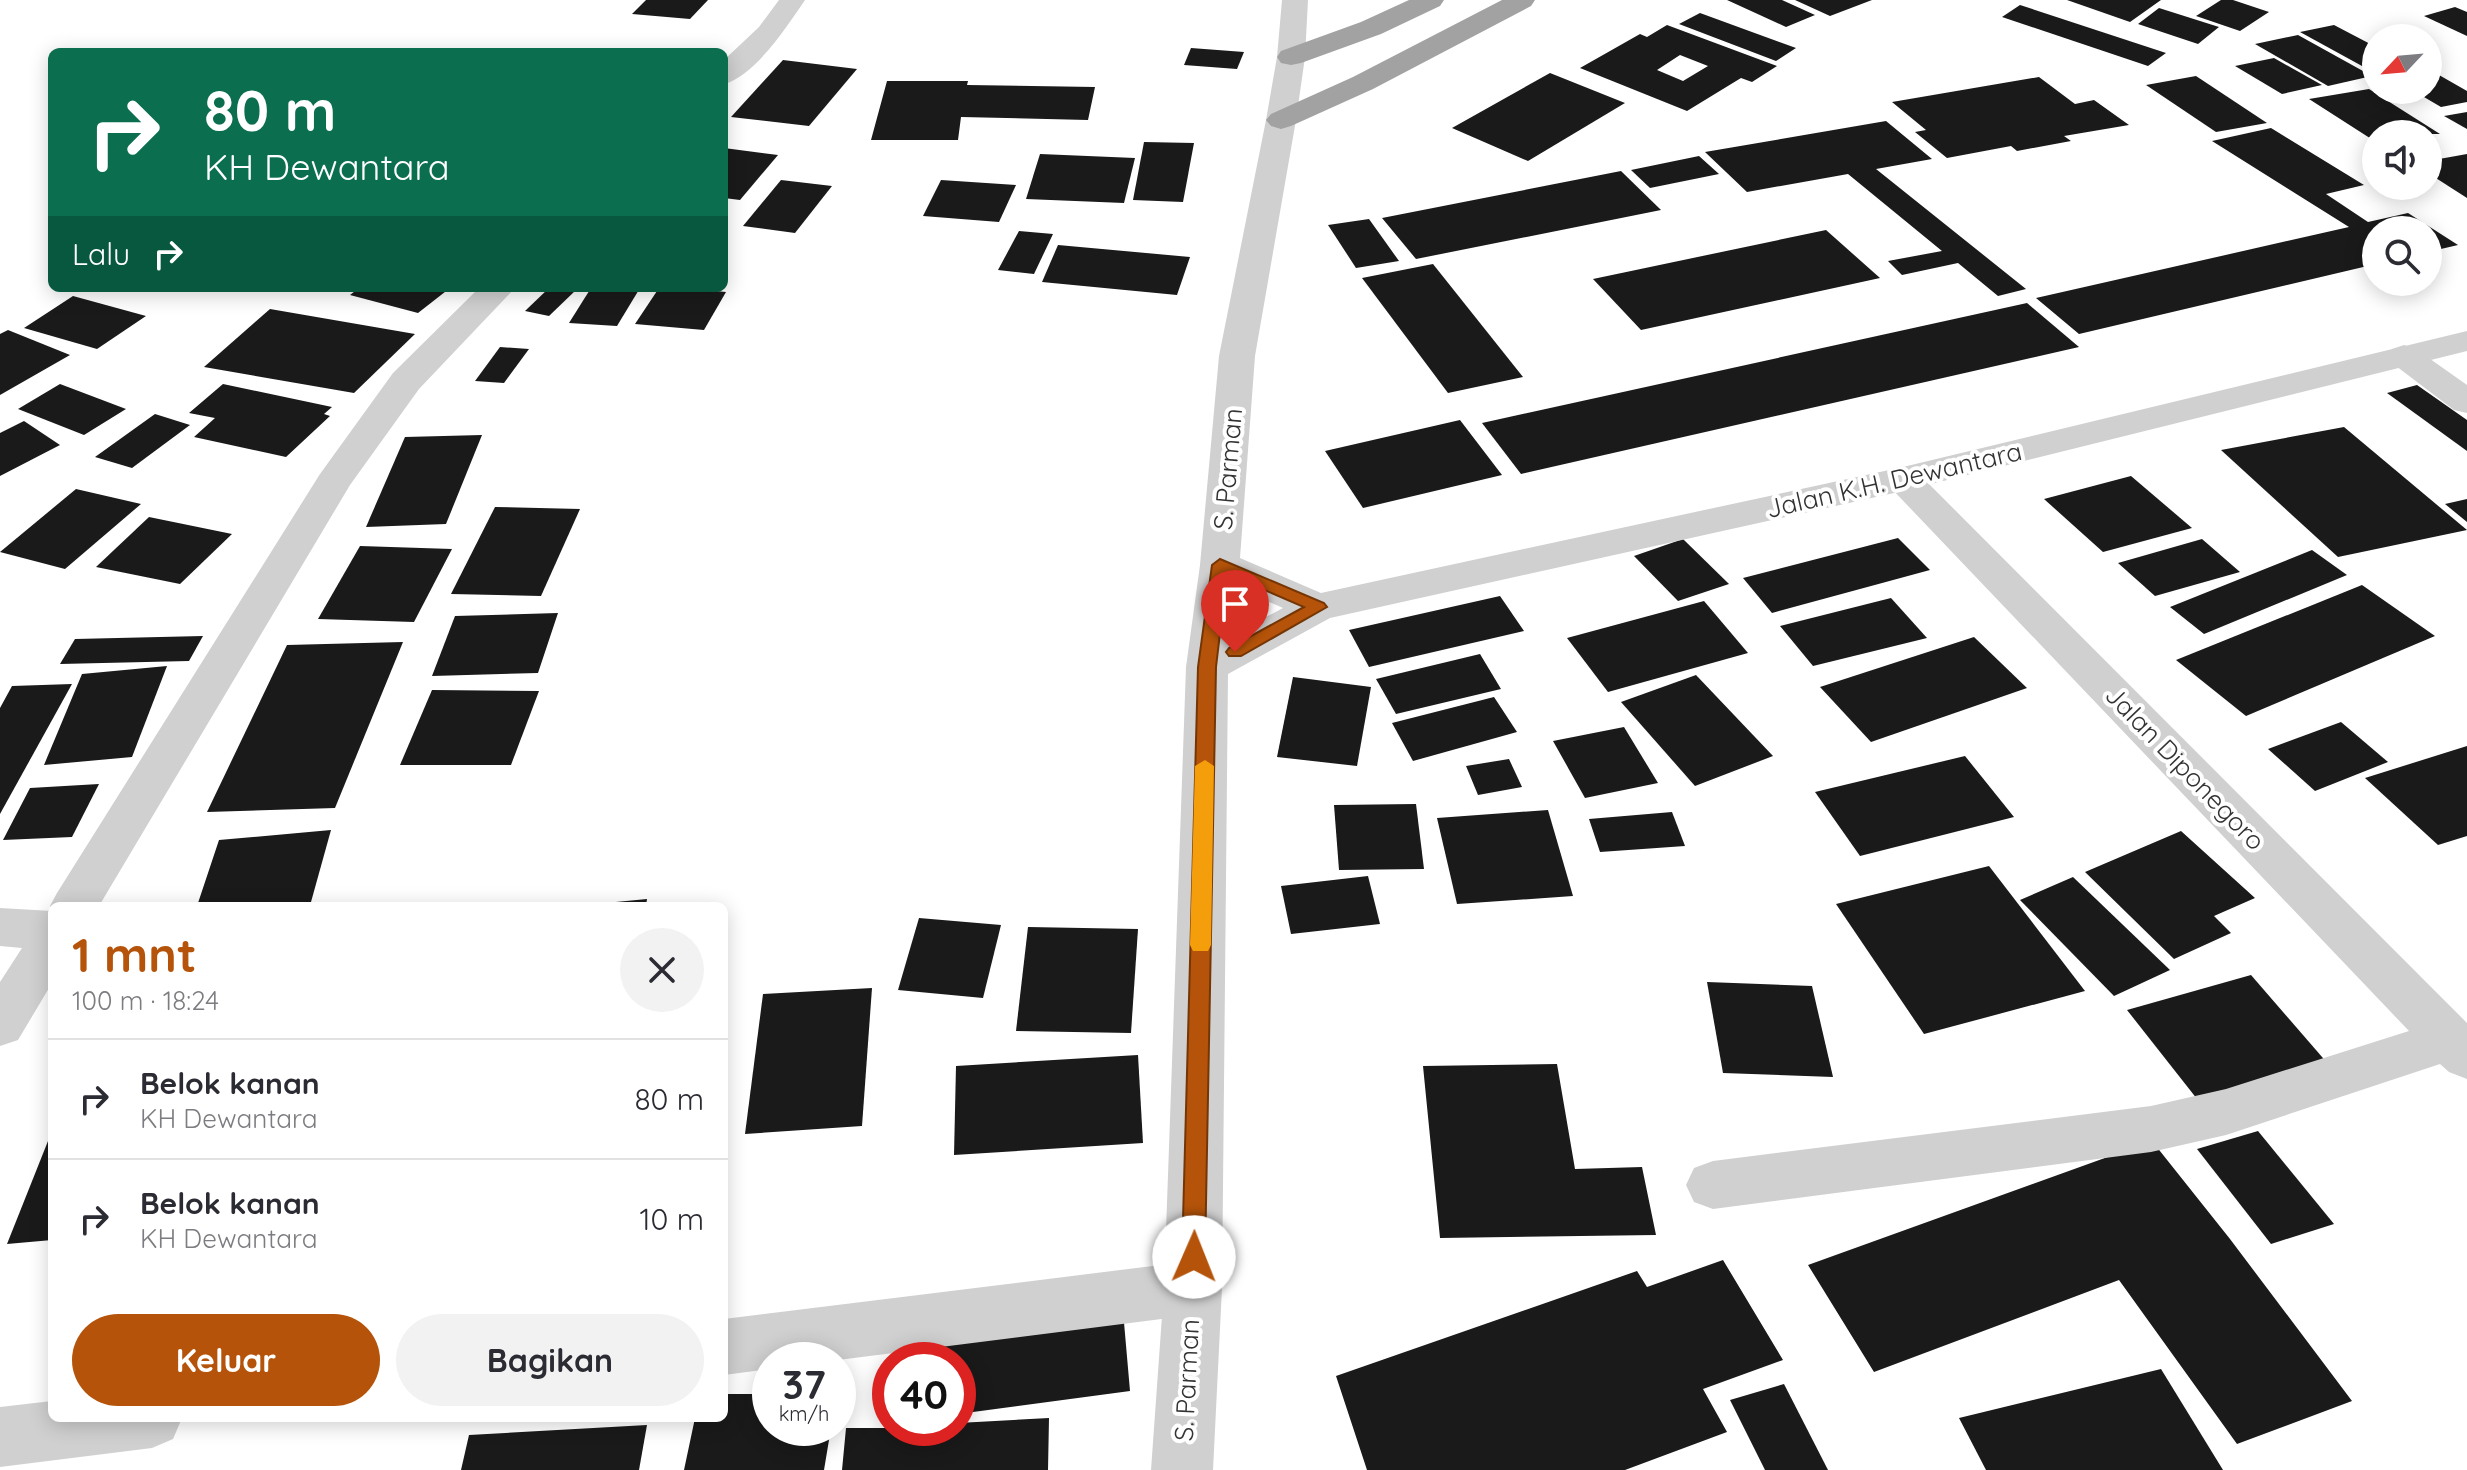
<!DOCTYPE html>
<html lang="id">
<head>
<meta charset="utf-8">
<style>
  body { margin:0; font-family:Quicksand,sans-serif; background:#f2f2f3; color:#2b2b33; height:100vh; display:flex; flex-direction:column; font-size:30px; white-space:nowrap }
  * { box-sizing:border-box; margin:0 }
  p { font-size:26px; color:#7c7c81 }
  .icon { flex:none; width:44px; height:44px; fill:none; stroke:currentColor; stroke-width:2; stroke-linecap:round; stroke-linejoin:round }
  .map { position:relative; flex:1; overflow:hidden }
  .sheet { position:absolute; left:48px; top:902px; width:680px; height:520px; display:flex; flex-direction:column; background:#fff; border-radius:12px; box-shadow:0 4px 20px #0003 }
  .sheet>* { flex:none }
  .guide { position:absolute; left:48px; top:48px; width:680px; height:244px; border-radius:12px; box-shadow:0 4px 20px #0003; background:#0b6e4f; color:#fff; overflow:hidden }
  .needle { width:52px; rotate:244deg }
  .controls { position:absolute; left:2362px; top:24px; display:grid; gap:16px }
  .controls a { display:grid; place-items:center; width:80px; height:80px; border-radius:50%; background:#fff; box-shadow:0 4px 20px #0003; font-size:40px }
  .speed { position:absolute; left:752px; top:1342px; display:flex; gap:16px; font-size:40px; font-weight:700; text-align:center }
  .speed>* { display:grid; place-content:center; width:104px; height:104px; border-radius:50%; background:#fff; box-shadow:0 4px 20px #0003; line-height:1 }
  .speed small { font-size:20px; font-weight:400 }
  .speed .limit { border:12px solid #d22; background:#fff; color:#111 }
  .pin { position:absolute; display:grid; place-items:center; width:68px; height:68px; color:#fff; margin:-82px -34px; border-radius:50% 50% 50% 0; rotate:-45deg; box-shadow:0 0 8px #0007 }
  .pin .icon { rotate:45deg }
  .me { position:absolute; width:88px; margin:-44px; rotate:1deg; stroke-linejoin:round; filter:drop-shadow(0 0 6px #0008) }
  .turn { display:flex; align-items:center; gap:28px; height:168px; padding:0 24px; font-size:36px }
  .turn .icon { width:104px; height:104px; stroke-width:2.5 }
  .turn b { display:block; font-size:56px; line-height:68px }
  .then { display:flex; align-items:center; height:76px; padding:0 24px; background:#0003; gap:16px; font-size:30px }
  .round { display:grid; place-items:center; flex:none; width:84px; height:84px; border-radius:42px; background:#f2f2f3 }
  .summary { display:flex; align-items:center; justify-content:space-between; height:136px; padding:0 24px }
  h1 { font-size:48px; font-weight:700; line-height:60px; color:#b45309 }
  .primary-button { display:flex; gap:16px; margin-top:auto; padding:16px 24px }
  .primary-button a { flex:1; height:92px; border-radius:48px; background:#b45309; color:#fff; font-size:32px; font-weight:700; line-height:92px; text-align:center }
  .primary-button a+a { background:#f2f2f3; color:#2b2b33 }
  ul { padding:0; list-style:none }
  li { display:flex; align-items:center; gap:24px; height:120px; padding:0 24px; border-top:2px solid #e1e1e2 }
  li div { flex:1 }
  li b { display:block; font-size:30px }
  li em { font-style:normal }
  .map>svg:first-child { display:block }
</style>
</head>
<body>
<div class="map">
<svg width="2467" height="1470" viewBox="0 0 2467 1470">
  <rect width="100%" height="100%" fill="#fff"/>
  <!-- building -->
  <g fill="#1a1a1a" fill-rule="evenodd">
    <polygon points="646,0 708,0 690,19 632,14"/>
    <polygon points="1727,0 1782,0 1815,15 1786,27"/>
    <polygon points="1795,0 1872,0 1830,16"/>
    <polygon points="2067,0 2161,0 2130,22"/>
    <polygon points="2221,0 2233,0 2269,12 2240,31 2196,16"/>
    <polygon points="2020,5 2166,53 2148,66 2002,17"/>
    <polygon points="2455,7 2467,12 2467,36 2424,16"/>
    <polygon points="2159,8 2219,27 2198,44 2138,24"/>
    <polygon points="1700,13 1796,48 1776,61 1679,24"/>
    <path d="M1667,25L1777,66L1752,82L1741,78L1687,111L1580,68L1640,34L1647,37ZM1680,55L1708,66L1683,81L1657,70Z"/>
    <polygon points="2334,25 2376,47 2376,63 2362,66 2300,32"/>
    <polygon points="2298,35 2372,76 2328,86 2255,44"/>
    <polygon points="1191,48 1244,52 1237,69 1184,65"/>
    <polygon points="2274,58 2322,85 2282,94 2235,66"/>
    <polygon points="783,60 857,69 809,126 731,117"/>
    <polygon points="1550,73 1625,103 1528,161 1452,128"/>
    <polygon points="2439,75 2467,91 2467,102 2441,107 2412,90 2428,90 2428,77"/>
    <polygon points="2196,76 2267,123 2216,132 2146,85"/>
    <polygon points="2039,77 2075,104 2094,100 2129,125 2064,136 2071,141 2017,151 2011,146 1947,158 1915,132 1926,130 1892,102"/>
    <polygon points="887,81 968,81 967,85 1095,87 1088,120 961,117 958,140 871,140"/>
    <polygon points="2369,89 2440,134 2376,134 2376,142 2309,99"/>
    <polygon points="2467,112 2467,129 2444,116"/>
    <polygon points="1886,121 1932,159 1876,169 2026,289 1998,296 1958,263 1902,275 1888,261 1942,251 1848,174 1747,192 1705,152"/>
    <polygon points="2271,128 2364,185 2326,194 2368,222 2408,213 2458,245 2428,252 2428,230 2376,230 2376,264 2079,334 2036,298 2349,227 2212,141"/>
    <polygon points="1144,142 1194,143 1183,202 1133,200"/>
    <polygon points="724,148 778,155 740,200 724,198"/>
    <polygon points="1040,154 1135,158 1124,203 1026,199"/>
    <polygon points="2467,154 2467,198 2428,173 2428,161"/>
    <polygon points="1699,156 1719,174 1650,188 1631,170"/>
    <polygon points="1621,171 1661,210 1416,259 1382,218"/>
    <polygon points="781,180 832,186 795,233 743,226"/>
    <polygon points="941,180 1016,185 999,222 923,216"/>
    <polygon points="1369,219 1399,261 1356,268 1328,225"/>
    <polygon points="1826,230 1880,278 1641,330 1593,279"/>
    <polygon points="1019,231 1053,234 1034,274 998,270"/>
    <polygon points="1058,245 1190,257 1177,295 1042,282"/>
    <polygon points="1433,264 1523,377 1448,393 1362,278"/>
    <polygon points="359,288 450,288 418,313 350,295"/>
    <polygon points="549,288 576,290 549,316 525,311"/>
    <polygon points="591,288 640,288 617,326 569,323"/>
    <polygon points="659,288 683,288 726,292 704,330 635,324"/>
    <polygon points="73,296 146,316 97,349 24,328"/>
    <polygon points="2027,303 2079,347 1521,474 1482,423"/>
    <polygon points="270,309 415,334 354,393 204,367"/>
    <polygon points="8,330 70,355 0,395 0,334"/>
    <polygon points="500,347 529,349 504,383 475,381"/>
    <polygon points="60,384 126,409 84,435 18,409"/>
    <polygon points="223,384 332,407 324,414 330,416 286,457 194,437 215,418 189,413"/>
    <polygon points="2417,385 2467,420 2467,451 2387,393"/>
    <polygon points="155,414 190,425 132,468 95,457"/>
    <polygon points="1460,420 1502,475 1363,508 1325,451"/>
    <polygon points="24,421 60,445 0,476 0,433"/>
    <polygon points="2344,427 2467,530 2338,557 2221,450"/>
    <polygon points="482,435 446,524 366,527 405,437"/>
    <polygon points="2131,476 2192,528 2103,552 2044,499"/>
    <polygon points="76,489 141,504 65,569 0,552"/>
    <polygon points="2467,499 2467,522 2445,504"/>
    <polygon points="495,507 580,509 541,596 451,594"/>
    <polygon points="149,517 232,534 180,584 96,567"/>
    <polygon points="1898,538 1930,570 1772,613 1743,578"/>
    <polygon points="1683,539 1729,584 1678,601 1634,556"/>
    <polygon points="2202,539 2240,572 2155,596 2118,563"/>
    <polygon points="360,546 452,549 414,622 318,619"/>
    <polygon points="2312,550 2347,575 2204,634 2170,607"/>
    <polygon points="2362,585 2435,636 2246,716 2176,660"/>
    <polygon points="1500,596 1524,631 1369,667 1349,630"/>
    <polygon points="1891,598 1927,638 1813,666 1780,626"/>
    <polygon points="1704,601 1748,653 1608,692 1567,638"/>
    <polygon points="558,613 538,673 432,676 455,616"/>
    <polygon points="203,636 189,661 60,664 75,639"/>
    <polygon points="1974,637 2027,688 1871,742 1820,687"/>
    <polygon points="403,642 335,808 207,812 287,645"/>
    <polygon points="1480,654 1501,689 1396,714 1376,679"/>
    <polygon points="167,666 132,757 44,765 82,674"/>
    <polygon points="1696,675 1773,756 1695,786 1621,702"/>
    <polygon points="1293,677 1371,687 1357,766 1277,757"/>
    <polygon points="72,684 0,814 0,708 12,686"/>
    <polygon points="432,690 539,691 511,765 400,765"/>
    <polygon points="1494,697 1517,732 1413,761 1392,723"/>
    <polygon points="2341,722 2388,762 2315,791 2268,749"/>
    <polygon points="1624,727 1658,783 1585,798 1553,741"/>
    <polygon points="2467,746 2467,836 2438,845 2365,778"/>
    <polygon points="1965,756 2014,817 1860,856 1815,792"/>
    <polygon points="1509,759 1522,787 1478,795 1466,766"/>
    <polygon points="99,784 72,837 3,840 30,788"/>
    <polygon points="1416,804 1424,869 1339,870 1334,805"/>
    <polygon points="1548,810 1573,896 1457,904 1437,818"/>
    <polygon points="1672,812 1685,846 1600,852 1589,819"/>
    <polygon points="331,830 311,902 265,906 197,906 219,840"/>
    <polygon points="2181,831 2255,898 2214,916 2231,933 2174,959 2085,872"/>
    <polygon points="1989,866 2085,991 1924,1034 1836,904"/>
    <polygon points="1368,876 1380,924 1291,934 1281,886"/>
    <polygon points="2073,877 2170,970 2114,996 2020,900"/>
    <polygon points="647,899 646,906 595,906 595,904"/>
    <polygon points="919,918 1001,925 983,998 898,990"/>
    <polygon points="1028,927 1138,929 1131,1033 1016,1031"/>
    <polygon points="2251,975 2329,1065 2201,1104 2127,1010"/>
    <polygon points="1707,982 1812,986 1833,1077 1723,1073"/>
    <polygon points="872,988 862,1126 745,1134 763,994"/>
    <polygon points="1138,1055 1143,1143 954,1155 956,1066"/>
    <polygon points="1557,1064 1575,1169 1642,1167 1656,1235 1440,1238 1423,1066"/>
    <polygon points="52,1131 52,1240 7,1244"/>
    <polygon points="2258,1131 2334,1224 2271,1244 2197,1149"/>
    <polygon points="2152,1141 2230,1239 2352,1401 2237,1444 2119,1280 1874,1372 1808,1265"/>
    <polygon points="1723,1260 1783,1360 1703,1389 1727,1432 1625,1470 1367,1470 1336,1376 1637,1271 1647,1287"/>
    <polygon points="1123,1311 1130,1391 958,1414 958,1360 925,1360 925,1335"/>
    <polygon points="2161,1369 2223,1470 1986,1470 1959,1418"/>
    <polygon points="1784,1384 1828,1470 1765,1470 1730,1400"/>
    <polygon points="724,1394 770,1394 770,1428 831,1428 824,1470 684,1470 695,1418 724,1418"/>
    <polygon points="1049,1418 1048,1470 842,1470 846,1428 958,1428 958,1423"/>
    <polygon points="647,1425 639,1470 461,1470 469,1435"/>
  </g>
  <g fill="none" stroke-linecap="round" stroke-linejoin="round">
    <!-- minor -->
    <g fill="#d0d0d0" fill-rule="evenodd">
      <path d="M779,0H805C788,25 755,76 724,84V60L759,27Z"/>
      <polygon points="479,288 515,288 419,389 350,485 99,906 52,906 52,910 50,906 57,893 320,474 393,373"/>
      <polygon points="2404,345 2416,349 2467,385 2467,413 2454,410 2392,363 2386,356 2392,349"/>
      <polygon points="1903,467 1916,471 2467,1023 2467,1079 2449,1072 2440,1064 2226,1135 2151,1152 1713,1209 1694,1202 1686,1185 1694,1168 1713,1161 2151,1106 2226,1089 2409,1031 1890,487 1884,479 1890,471"/>
      <polygon points="0,908 52,911 52,983 18,1040 0,1046 0,982 22,948 0,946"/>
      <polygon points="1193,1261 1213,1269 1222,1288 1213,1307 1193,1315 838,1360 770,1360 770,1369 724,1375 724,1319"/>
      <polygon points="52,1401 52,1418 182,1418 173,1439 152,1448 0,1467 0,1407"/>
    </g>
    <!-- tertiary -->
    <path fill="#d0d0d0" fill-rule="evenodd" d="M1282,0H1308L1305,57L1296,120L1255,356L1240,558L1321,593L1903,467L2467,331V351L1903,491L1330,618L1228,674L1222,1288L1213,1470H1151L1164,1288L1186,667L1200,565L1219,356L1266,120L1277,57ZM1237,588L1283,608L1232,635Z"/>
    <!-- trunk -->
    <g fill="#a2a2a2" fill-rule="evenodd">
      <polygon points="1409,0 1444,0 1440,6 1381,34 1301,63 1291,65 1281,63 1277,57 1281,51 1361,22"/>
      <polygon points="1502,0 1535,0 1531,6 1373,89 1291,126 1281,129 1271,126 1266,120 1271,114 1353,77"/>
    </g>
  </g>
  <!-- route -->
  <polygon fill="#b45309" stroke="#753606" stroke-width="2" points="1220,559 1324,603 1327,607 1241,656 1229,656 1226,652 1229,648 1304,607 1227,574 1216,667 1205,1257 1202,1265 1194,1268 1185,1265 1182,1257 1198,667 1212,565"/>
  <!-- slow -->
  <polygon fill="#f59e0b" points="1205,760 1214,766 1211,945 1208,951 1193,951 1190,945 1195,766"/>
  <g text-anchor="middle" stroke-width="8" stroke-linejoin="round" paint-order="stroke">
    <!-- street labels -->
    <g font-size="26" fill="#333" stroke="#fff">
      <text transform="translate(1228 469) rotate(-85)" y="9">S. Parman</text>
      <text transform="translate(1894 480) rotate(-13)" y="9">Jalan K.H. Dewantara</text>
      <text transform="translate(2185 768) rotate(46)" y="9">Jalan Diponegoro</text>
      <text transform="translate(1187 1380) rotate(-87)" y="9">S. Parman</text>
    </g>
  </g>
</svg>
<div class="controls">
<a><svg class="needle" viewBox="-14 -14 28 28"><path d="M0-13l5 13h-10z" fill="#e53935"/><path d="M0 13l5-13h-10z" fill="#7c7c81"/></svg></a>
<a><svg class="icon" aria-label="sound" viewBox="0 0 24 24"><path d="M4 9h4l5-4v14l-5-4H4zM17 9q2 3 0 6"/></svg></a>
<a><svg class="icon" aria-label="search" viewBox="0 0 24 24"><circle cx="10" cy="10" r="6"/><path d="M15 15l6 6"/></svg></a>
</div>
<div class="speed"><div>37<small>km/h</small></div><div class="limit">40</div></div>
<div class="pin" style="left:1235px;top:652px;background:#d93025"><svg class="icon" aria-label="arrive" viewBox="0 0 24 24"><path d="M6 21V4h12l-3 4 3 4H6"/></svg></div>
<svg class="me" style="left:1194px;top:1257px" viewBox="-20 -20 40 40"><circle r="19" fill="#fff"/><path d="M0-13L10 11 0 6-10 11z" fill="#b45309"/></svg>
<div class="guide">
<div class="turn"><svg class="icon" aria-label="right" viewBox="0 0 24 24"><path d="M7 20v-9h11M14 6l5 5-5 5"/></svg><div><b>80 m</b>KH Dewantara</div></div>
<div class="then">Lalu<svg class="icon" aria-label="right" viewBox="0 0 24 24"><path d="M7 20v-9h11M14 6l5 5-5 5"/></svg></div>
</div>
<section class="sheet">
<div class="summary"><div><h1>1 mnt</h1><p>100 m · 18:24</p></div><a class="round"><svg class="icon" aria-label="close" viewBox="0 0 24 24"><path d="M6 6l12 12M18 6L6 18"/></svg></a></div>
<ul>
<li><svg class="icon" aria-label="right" viewBox="0 0 24 24"><path d="M7 20v-9h11M14 6l5 5-5 5"/></svg><div><b>Belok kanan</b><p>KH Dewantara</p></div><em>80 m</em></li>
<li><svg class="icon" aria-label="right" viewBox="0 0 24 24"><path d="M7 20v-9h11M14 6l5 5-5 5"/></svg><div><b>Belok kanan</b><p>KH Dewantara</p></div><em>10 m</em></li>
</ul>
<div class="primary-button"><a>Keluar</a><a>Bagikan</a></div>
</section>
</div>
</body>
</html>
